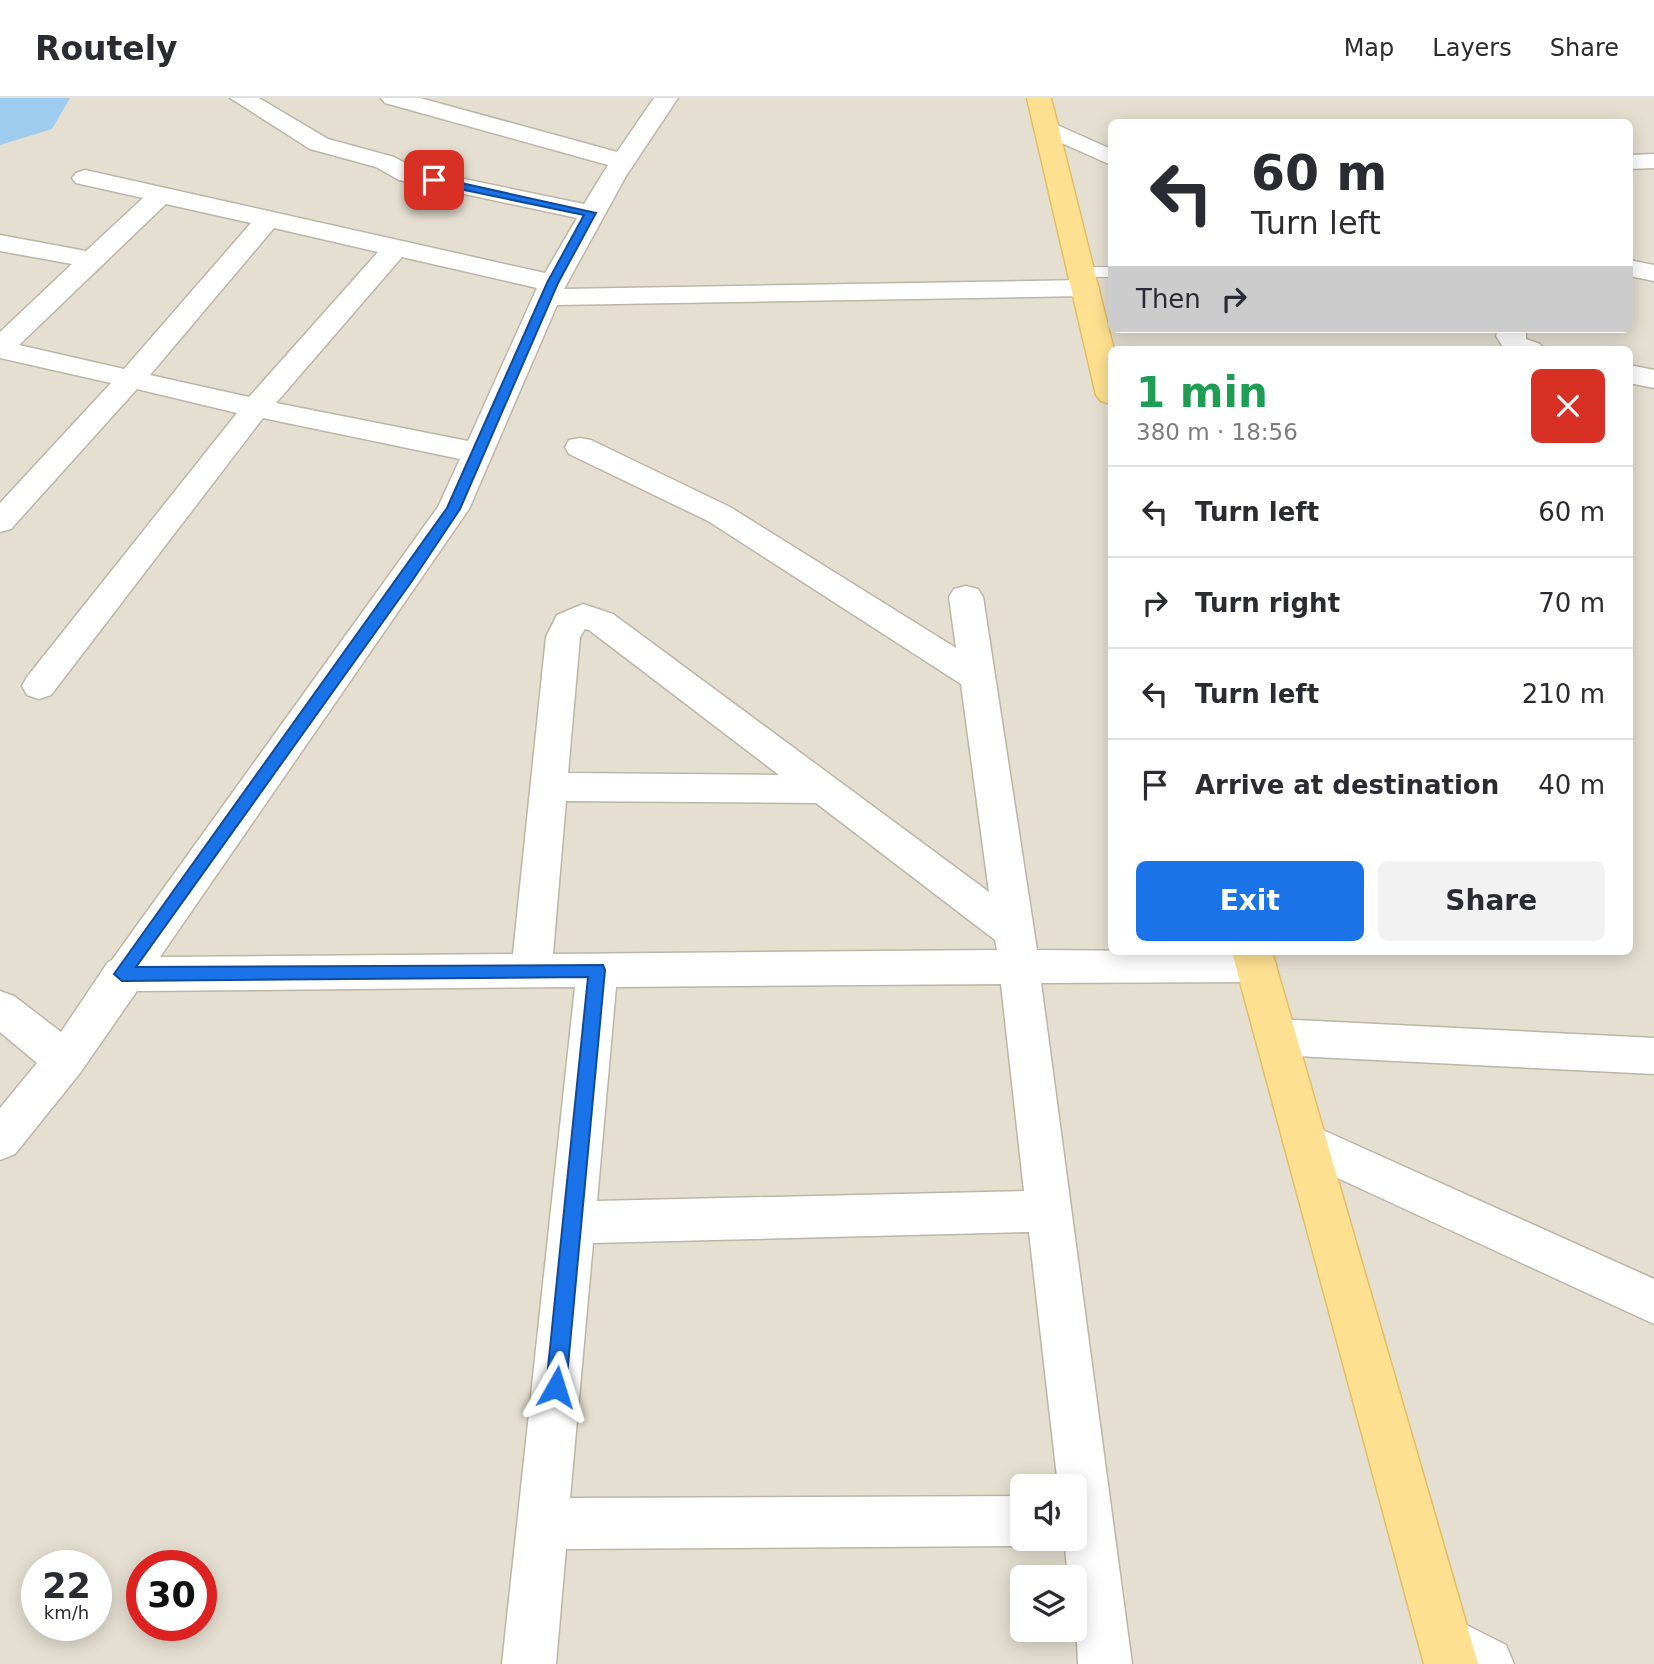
<!DOCTYPE html>
<html lang="en">
<head>
<meta charset="utf-8">
<style>
  body { margin:0; font-family:"DejaVu Sans",sans-serif; background:#f2f2f3; color:#2b2b33; height:100vh; display:flex; flex-direction:column; font-size:26px; white-space:nowrap }
  * { box-sizing:border-box; margin:0 }
  p { font-size:23px; color:#7c7c81 }
  .icon { flex:none; width:38px; height:38px; fill:none; stroke:currentColor; stroke-width:2; stroke-linecap:round; stroke-linejoin:round }
  .map { position:relative; flex:1; overflow:hidden }
  .details { position:absolute; left:1108px; top:248px; width:525px; height:609px; display:flex; flex-direction:column; background:#fff; border-radius:10px; box-shadow:0 4px 18px #0003 }
  .details>* { flex:none }
  .guide { position:absolute; left:1108px; top:21px; width:525px; height:214px; border-radius:10px; box-shadow:0 4px 18px #0003; background:#fff; color:#2b2b33; overflow:hidden }
  .buttons { position:absolute; left:1010px; top:1376px; display:grid; gap:14px }
  .buttons a { display:grid; place-items:center; width:77px; height:77px; border-radius:10px; background:#fff; box-shadow:0 4px 18px #0003; font-size:35px }
  .speed { position:absolute; left:21px; top:1452px; display:flex; gap:14px; font-size:35px; font-weight:700; text-align:center }
  .speed>* { display:grid; place-content:center; width:91px; height:91px; border-radius:50%; background:#fff; box-shadow:0 4px 18px #0003; line-height:1 }
  .speed small { font-size:18px; font-weight:400 }
  .speed .limit { border:10px solid #d22; background:#fff; color:#111 }
  .pin { position:absolute; display:grid; place-items:center; width:60px; height:60px; color:#fff; margin:-30px; border-radius:14px; box-shadow:0 4px 10px #0006 }
  .me { position:absolute; width:77px; margin:-38px; rotate:6deg; stroke-linejoin:round; filter:drop-shadow(0 0 5px #0008) }
  .turn { display:flex; align-items:center; gap:24px; height:147px; padding:0 28px; font-size:32px }
  .turn .icon { width:91px; height:91px; stroke-width:2.5 }
  .turn b { display:block; font-size:49px; line-height:60px }
  .then { display:flex; align-items:center; height:66px; padding:0 28px; background:#0003; gap:14px; font-size:26px }
  .round { display:grid; place-items:center; flex:none; width:74px; height:74px; border-radius:10px; background:#f2f2f3 }
  .overview { display:flex; align-items:center; justify-content:space-between; height:119px; padding:0 28px }
  h1 { font-size:42px; font-weight:700; line-height:52px; color:#1e9e55 }
  .action { display:flex; gap:14px; margin-top:auto; padding:14px 28px }
  .action a { flex:1; height:80px; border-radius:10px; background:#1a73e8; color:#fff; font-size:28px; font-weight:700; line-height:80px; text-align:center }
  .action a+a { background:#f2f2f3; color:#2b2b33 }
  ul { padding:0; list-style:none }
  li { display:flex; align-items:center; gap:21px; height:91px; padding:0 28px; border-top:2px solid #e1e1e2 }
  li div { flex:1 }
  li b { display:block; font-size:26px }
  li em { font-style:normal }
  header { display:flex; align-items:center; gap:42px; box-sizing:border-box; height:98px; padding:0 35px; background:#fff; border-bottom:2px solid #e1e1e2 }
  header strong { font-size:33px }
  nav { display:flex; gap:38px; margin-inline-start:auto; font-size:24px }
  .map>svg:first-child { display:block }
</style>
</head>
<body>
<header>
<strong>Routely</strong>
<nav><a>Map</a><a>Layers</a><a>Share</a></nav>
</header>
<div class="map">
<svg width="1654" height="1566" viewBox="0 0 1654 1566">
  <rect width="100%" height="100%" fill="#f1ede3"/>
  <!-- residential -->
  <path fill="#e5dfd1" fill-rule="evenodd" d="M0,0H1654V1566H0ZM1111,24H1629V231H1111ZM1111,252H1629V854H1111ZM1022,1388H1074V1440H1022ZM37,1468H96V1528H37ZM142,1468H201V1528H142ZM1022,1479H1074V1531H1022Z"/>
  <!-- water -->
  <polygon fill="#9eccef" points="0,0 70,0 52,31 0,47"/>
  <g fill="none" stroke-linecap="round" stroke-linejoin="round">
    <defs>
      <polygon id="service" points="1111,169 1111,179 1081,179 1073,174 1081,169"/>
      <g id="minor">
        <path d="M230,0H259L328,41L394,59L416,71L584,106L608,67L385,5L381,0H420L617,54L654,0H678L626,78L564,191L1085,182L1095,184L1099,190L1095,196L1085,198L557,207L469,411L160,859L513,856L546,539L557,517L583,506L613,516L989,794L961,586L708,423L569,356L565,349L569,342L580,340L591,342L730,409L956,550L949,499L954,491L966,488L978,491L983,499L1037,852L1267,854L1276,867L1270,879L1256,884L1041,885L1132,1566H1078L1074,1479H1068L1064,1440H1074V1388H1058L1029,1134L593,1145L570,1400L1022,1398V1440H1040L1022,1448L566,1451L556,1566H502L575,889L137,893L80,975L15,1056L0,1062V1010L37,965L0,934V893L14,898L61,934L108,864L112,862L438,409L460,361L263,320L51,597L39,601L27,597L22,588L27,579L237,315L137,291L11,431L0,434V405L111,285L0,260V234L72,166L0,153V137L86,153L143,100L76,85L72,80L76,75L85,72L545,175L577,120L399,82L376,69L310,51ZM166,106L251,125L124,271L19,247ZM274,130L378,154L249,299L150,277ZM402,159L537,190L468,343L276,305ZM585,531L589,532L779,677L568,675L580,539ZM566,703L816,705L995,842L997,852L553,856ZM1001,886L1024,1093L597,1103L616,889Z"/>
        <polygon points="1046,22 1111,51 1111,67 1037,34 1034,29 1037,24"/>
        <polygon points="1654,56 1654,70 1629,71 1629,57"/>
        <polygon points="1629,162 1654,167 1654,183 1629,178"/>
        <polygon points="1498,231 1526,231 1526,241 1540,246 1544,252 1505,252 1496,238"/>
        <polygon points="1629,267 1654,272 1654,290 1629,285"/>
        <polygon points="1276,921 1654,940 1654,976 1276,957 1261,952 1255,939 1261,926"/>
        <polygon points="1305,1024 1654,1181 1654,1226 1290,1058 1283,1044 1290,1030"/>
        <polygon points="1445,1516 1506,1547 1514,1566 1435,1566 1426,1561 1419,1542 1426,1523"/>
      </g>
      <g id="primary">
        <polygon points="1027,0 1051,0 1114,252 1111,252 1111,306 1101,303 1096,297"/>
        <polygon points="1232,854 1272,854 1478,1566 1424,1566"/>
      </g>
    </defs>
    <!-- service casing -->
    <use href="#service" stroke="#bdb5a6" stroke-width="2"/>
    <!-- minor casing -->
    <use href="#minor" stroke="#bdb5a6" stroke-width="3"/>
    <!-- primary casing -->
    <use href="#primary" stroke="#e2be60" stroke-width="3"/>
    <!-- service -->
    <use href="#service" fill="#fff" fill-rule="evenodd"/>
    <!-- minor -->
    <use href="#minor" fill="#fff" fill-rule="evenodd"/>
    <!-- primary -->
    <use href="#primary" fill="#fee190" fill-rule="evenodd"/>
  </g>
  <!-- route -->
  <polygon fill="#1a73e8" stroke="#114b97" stroke-width="2" points="434,79 596,115 558,185 460,411 412,483 136,869 603,867 605,872 566,1289 563,1296 556,1299 549,1296 546,1289 588,879 122,883 114,876 447,410 547,185 584,117 431,85 429,82"/>
</svg>
<div class="buttons">
<a><svg class="icon" aria-label="sound" viewBox="0 0 24 24"><path d="M4 9h4l5-4v14l-5-4H4zM17 9q2 3 0 6"/></svg></a>
<a><svg class="icon" aria-label="layers" viewBox="0 0 24 24"><path d="M12 4l9 5-9 5-9-5zM3 14l9 5 9-5"/></svg></a>
</div>
<div class="speed"><div>22<small>km/h</small></div><div class="limit">30</div></div>
<div class="pin" style="left:434px;top:82px;background:#d93025"><svg class="icon" aria-label="arrive" viewBox="0 0 24 24"><path d="M6 21V4h12l-3 4 3 4H6"/></svg></div>
<svg class="me" style="left:556px;top:1289px" viewBox="-20 -20 40 40"><path d="M0-17L14 15 0 8-14 15z" fill="#1a73e8" stroke="#fff" stroke-width="4"/></svg>
<div class="guide">
<div class="turn"><svg class="icon" aria-label="left" viewBox="0 0 24 24"><path d="M17 20v-9H6M10 6l-5 5 5 5"/></svg><div><b>60 m</b>Turn left</div></div>
<div class="then">Then<svg class="icon" aria-label="right" viewBox="0 0 24 24"><path d="M7 20v-9h11M14 6l5 5-5 5"/></svg></div>
</div>
<section class="details">
<div class="overview"><div><h1>1 min</h1><p>380 m · 18:56</p></div><a class="round" style="background:#d93025;color:#fff"><svg class="icon" aria-label="close" viewBox="0 0 24 24"><path d="M6 6l12 12M18 6L6 18"/></svg></a></div>
<ul>
<li><svg class="icon" aria-label="left" viewBox="0 0 24 24"><path d="M17 20v-9H6M10 6l-5 5 5 5"/></svg><div><b>Turn left</b></div><em>60 m</em></li>
<li><svg class="icon" aria-label="right" viewBox="0 0 24 24"><path d="M7 20v-9h11M14 6l5 5-5 5"/></svg><div><b>Turn right</b></div><em>70 m</em></li>
<li><svg class="icon" aria-label="left" viewBox="0 0 24 24"><path d="M17 20v-9H6M10 6l-5 5 5 5"/></svg><div><b>Turn left</b></div><em>210 m</em></li>
<li><svg class="icon" aria-label="arrive" viewBox="0 0 24 24"><path d="M6 21V4h12l-3 4 3 4H6"/></svg><div><b>Arrive at destination</b></div><em>40 m</em></li>
</ul>
<div class="action"><a>Exit</a><a>Share</a></div>
</section>
</div>
</body>
</html>
